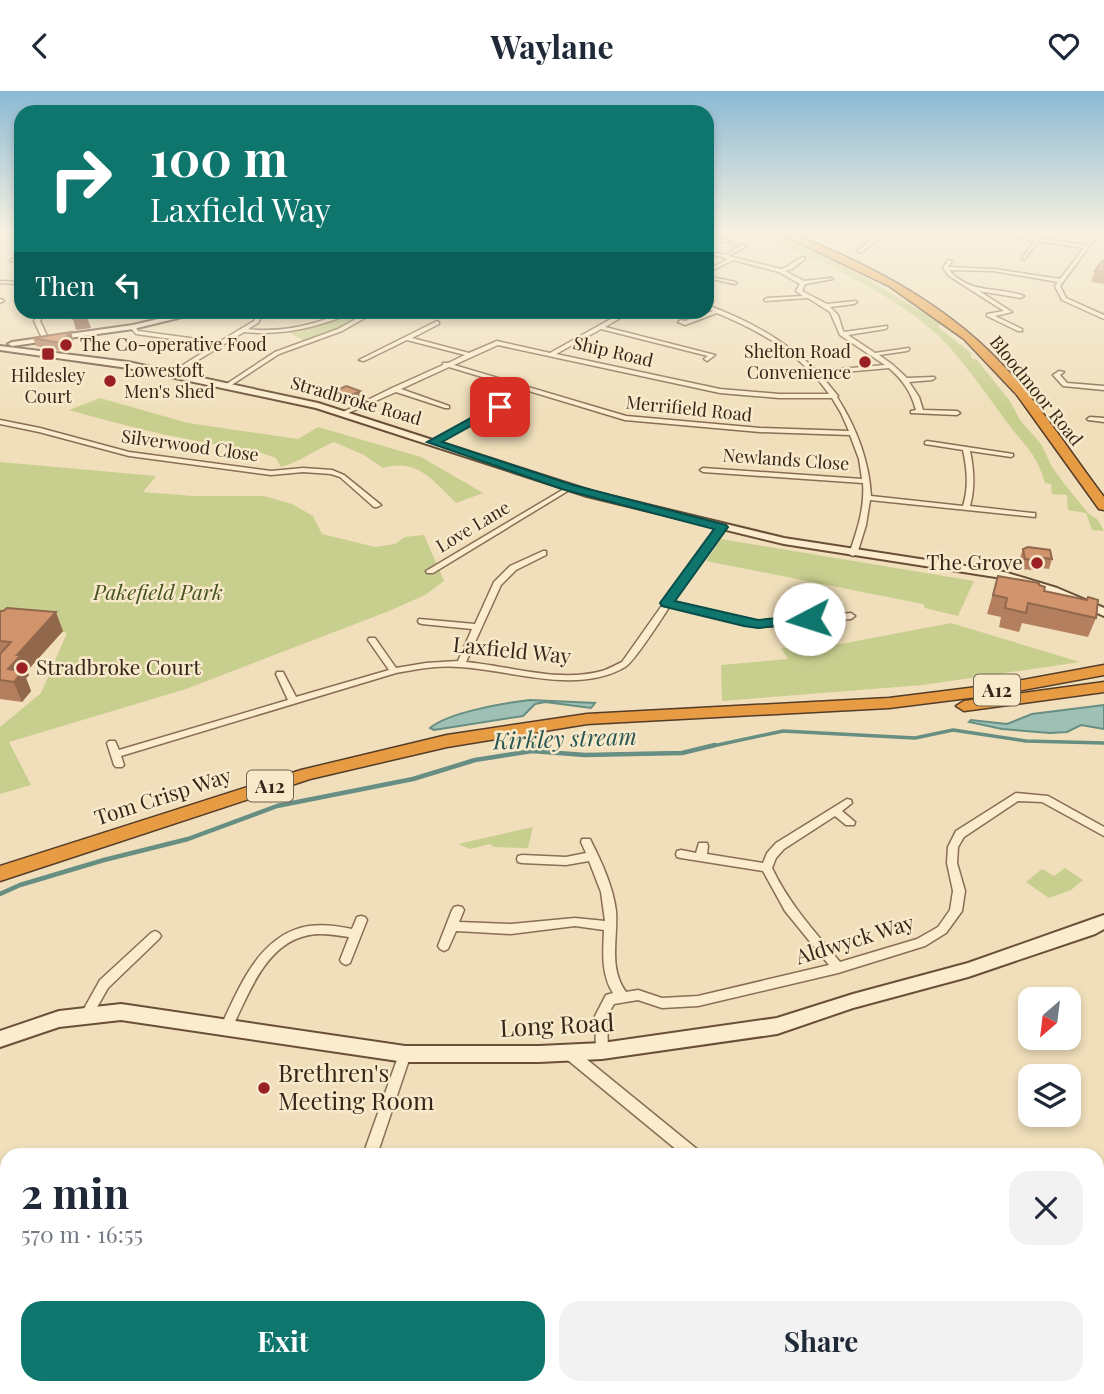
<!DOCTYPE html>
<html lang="en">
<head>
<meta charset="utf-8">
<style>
  body { margin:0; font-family:"Playfair Display",serif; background:#f2f2f3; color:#1f2937; height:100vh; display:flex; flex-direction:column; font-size:26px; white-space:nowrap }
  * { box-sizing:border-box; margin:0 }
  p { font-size:23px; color:#747a83 }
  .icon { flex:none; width:38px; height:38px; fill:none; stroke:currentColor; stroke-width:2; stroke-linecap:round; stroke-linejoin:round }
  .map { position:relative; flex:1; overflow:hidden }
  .drawer { position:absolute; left:0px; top:1057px; width:1104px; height:247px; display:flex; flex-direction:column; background:#fff; border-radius:21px 21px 0 0; box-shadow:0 4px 10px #0003 }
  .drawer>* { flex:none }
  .banner { position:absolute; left:14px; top:14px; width:700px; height:214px; border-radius:21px; box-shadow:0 4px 10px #0003; background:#0f766e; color:#fff; overflow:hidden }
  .needle { width:46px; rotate:208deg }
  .controls { position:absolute; left:1018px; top:896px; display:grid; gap:14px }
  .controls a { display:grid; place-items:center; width:63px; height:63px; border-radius:14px; background:#fff; box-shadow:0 4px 10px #0003; font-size:35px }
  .pin { position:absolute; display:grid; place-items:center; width:60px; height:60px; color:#fff; margin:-30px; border-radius:14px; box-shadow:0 4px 10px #0006 }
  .me { position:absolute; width:77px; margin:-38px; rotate:265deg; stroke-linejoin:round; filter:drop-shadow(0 0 5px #0008) }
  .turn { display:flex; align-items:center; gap:24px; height:147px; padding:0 21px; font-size:32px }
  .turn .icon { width:91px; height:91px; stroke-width:2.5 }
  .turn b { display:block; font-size:49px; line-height:60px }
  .then { display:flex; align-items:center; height:66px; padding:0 21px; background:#0003; gap:14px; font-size:26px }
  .round { display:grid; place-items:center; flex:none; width:74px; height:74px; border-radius:21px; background:#f2f2f3 }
  .head { display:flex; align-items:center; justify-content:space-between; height:119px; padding:0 21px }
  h1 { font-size:42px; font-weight:700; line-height:52px }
  .action { display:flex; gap:14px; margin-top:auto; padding:14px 21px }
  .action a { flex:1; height:80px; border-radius:21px; background:#0f766e; color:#fff; font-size:28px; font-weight:700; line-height:80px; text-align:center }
  .action a+a { background:#f2f2f3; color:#1f2937 }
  header { display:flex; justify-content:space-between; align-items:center; height:91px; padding:0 21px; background:#fff; font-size:32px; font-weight:700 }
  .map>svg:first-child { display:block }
</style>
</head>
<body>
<header><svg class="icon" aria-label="back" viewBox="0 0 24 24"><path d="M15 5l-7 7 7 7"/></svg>Waylane<svg class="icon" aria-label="heart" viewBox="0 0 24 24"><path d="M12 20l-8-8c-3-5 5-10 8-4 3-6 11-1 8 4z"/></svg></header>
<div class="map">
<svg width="1104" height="1303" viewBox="0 0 1104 1303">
  <rect width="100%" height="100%" fill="#f0dfba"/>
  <!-- green -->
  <g fill="#c8ce8e">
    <path d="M770,145L791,150L850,178L941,232L938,236L971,262V267L977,269L1010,310L1020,329L1041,353L1052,376L1066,395L1088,422L1098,429L1104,440L1092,439L1086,422L1068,419L1067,404L1052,403L1051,393L1045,392C1035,359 1024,355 1006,330C988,305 971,281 951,258C917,216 816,163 764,149Z"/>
    <polygon points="358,221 373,221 335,240 305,250 288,241"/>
    <path d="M100,307L188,332L298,348L318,336L421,366L483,402L456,412C433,390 418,367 383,377L364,364L334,351C314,359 302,370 281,376L276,367C250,356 224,356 197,350C153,342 112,331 69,319Z"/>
    <polygon points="0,371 156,385 143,401 193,405 264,405 292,413 313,425 322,443 375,456 395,453 405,446 424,444 444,490 425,504 389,520 186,598 9,651 31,694 0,703 0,636 41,602 67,542 0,526"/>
    <polygon points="721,448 974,490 958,525 925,517 923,513 706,470"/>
    <polygon points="951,532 1080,571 923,594 722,610 721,574 788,568 781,557 841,553"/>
    <polygon points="533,736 528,757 494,756 490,753 470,758 458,753"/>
    <polygon points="1065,777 1083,789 1071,799 1049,807 1026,791 1042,778 1054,785"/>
  </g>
  <!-- water -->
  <g fill="#9fc0b5" stroke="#668e83" stroke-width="2">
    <path d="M530,609L595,612L591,617L545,611L535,613L523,625L434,639L430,637C449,621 505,612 530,609Z"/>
    <polygon points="1104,614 1104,638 1081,634 1067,641 1050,642 1002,638 969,631 971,629 1007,633 1032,623"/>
  </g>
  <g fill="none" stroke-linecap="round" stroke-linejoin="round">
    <!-- stream-far1 -->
    <polyline stroke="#668e83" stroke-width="3.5" points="708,656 783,640 915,647 953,639 1026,650 1104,652"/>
    <!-- stream -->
    <polyline stroke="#668e83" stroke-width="4.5" points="0,803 20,794 104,769 188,748 277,715 413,688 475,669 532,660 585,664 682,662 715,654"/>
    <defs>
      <g id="street">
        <polygon points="883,141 887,141 862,161 858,161 858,159"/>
        <path d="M981,141H990L1086,154L1092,146H1096L1060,195L1066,207L1104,224V228L1062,209L1055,195L1058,191L994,180L949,179C971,204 997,195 1024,205L1021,207L979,200L1012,221L995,225L1022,238V240H1018L987,225V223L1004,220L949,185L943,177L948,169L952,170L948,176L994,178L1060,188L1084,157L1038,150L1024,169L1022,168L1034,150Z"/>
        <path d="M707,145L747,155L728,165L781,178C789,176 797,167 805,166V168L792,178L785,180L804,190L831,187L833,188L805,193L802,200L827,213L856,210L857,211L854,213L830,216L838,224L843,240L844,241L887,235V237L885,238L848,244L875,262L909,257V259L907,260L879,264L893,274L907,287L934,286L935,287L932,289L909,291L919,306L923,319L957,320L960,322L957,324L911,322V320L916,319C911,301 903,289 889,277L820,283L838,305L837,306C856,336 869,369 871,405L963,415C969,396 967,378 963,359L925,353V351L927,350L1013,363V365L1011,366L970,360C974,379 975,397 970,415L1032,422H1035V426L870,409L866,434L857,463L853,465L849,463C857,440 865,417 863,392L703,381L700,379L703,377L862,388L859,368L850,344L760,341L625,329L449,276L401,298L449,315V317H445L396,301L346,323L341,322L392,297L443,274V272H448L465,264L407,249L364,270L359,269L437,230L439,231V233L412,247L469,262L497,250L550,262L625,220H632L605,236L715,264L707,270L704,268L708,265L601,238L556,263L720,298L779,303H829C802,264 761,240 717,222L685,234L678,231L681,229L685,230L713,220L707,218V214C748,229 786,250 817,280L885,274L840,244L830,221L808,207L765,210L764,209L767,207L803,205L796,200L800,193L779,181L733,169L707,182V179L728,168L707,162V160L724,164L741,155L707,147ZM498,254L720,302L779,307H832L841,322L849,340L760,337L626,325L454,274Z"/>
        <polygon points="12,168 21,169 21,171 10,170"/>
        <polygon points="707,185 735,191 737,192 735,193 707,187"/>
        <polygon points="0,190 21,191 21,193 0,192"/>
        <polygon points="0,208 3,209 4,210 0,212"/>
        <polygon points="41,220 46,220 40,230 49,249 46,251 43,249 34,230"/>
        <path d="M259,220H264L258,232L248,238C271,241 292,238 314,232C328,228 342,220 356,220C321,236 282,245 244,241L172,285L169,283L170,282L215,254L136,243L130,236L135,235L138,240L219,251L254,230Z"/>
        <polygon points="370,220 377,220 342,240 279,263 230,295 225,294 275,261 338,238"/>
        <polygon points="1059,280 1064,281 1060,284 1067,292 1104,295 1104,299 1063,295 1053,284"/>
        <polygon points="498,315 503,316 434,352 429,351"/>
        <polygon points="1090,326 1104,327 1104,331 1088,329 1087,328"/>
        <polygon points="0,329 40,337 129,361 271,380 303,377 332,379 344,384 381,414 377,416 374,416 340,386 331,383 303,381 271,384 129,365 39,341 0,333"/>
        <polygon points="569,395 571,396 571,398 433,482 427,482 426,480"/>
        <path d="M718,435H724L725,437L673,511L758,530L851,522L855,525L851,528L758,536L670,515C662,527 635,570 625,576C578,604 511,579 460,576C439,574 417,578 396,582L121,665L124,674L122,676H116L114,674L107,652L109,650H115L119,659L288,609L276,583L277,581H283L296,606L389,579L368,549L369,547H375L396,577L426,572L458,570L472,538L422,533L419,532L418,530L419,528L475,533L494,491L510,475L543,460H546V464L516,479L501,494L466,571C510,575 558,592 602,580C609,578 615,574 622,571Z"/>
        <path d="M1016,702L1048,705L1104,736V745L1042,711L1018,710L964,746L958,756L957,772L965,800L962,820L946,842L925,855L838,882L698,915L662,917L638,909L614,913L607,925L608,960L607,964L602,966L597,964L596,960L595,925L606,904L613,902C601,883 603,861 604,839L575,835L511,843L456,840L448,858L444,860L440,858L438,855L452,819L454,816L458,815L462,816L464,819L459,831L511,833L575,827L605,830L601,801L589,770L566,774L522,772L518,771L517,768L518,765L522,764L566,766L586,762L581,751L582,748H590C601,770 613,795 616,820C618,848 608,876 626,901L638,899L662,907L698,905L829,874L785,820L763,780L681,767L677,766L676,763L677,760L681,759L696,762L699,752H707L708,755L707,763L763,772L767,762L776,752L847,708L851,709L852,712L842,720L855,731L854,734H846L835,725L784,758L776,767L772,777C789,813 815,841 840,871L917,848L938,836L950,819L953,800L947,772L948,756L956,740Z"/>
        <path d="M361,825L365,826L367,829L350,872L346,874L342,872L340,869L349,846C335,844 319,841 305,845C264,855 247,907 230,941L226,942L222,941L220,937C239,897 259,843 309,835C323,833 338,835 352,838L357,826Z"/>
        <polygon points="155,840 159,842 161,845 159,848 108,897 91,927 87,928 83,927 81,923 100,889 151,842"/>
        <polygon points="569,956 574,958 698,1059 700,1064 683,1064 564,966 563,962 564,958"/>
        <polygon points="405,957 410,959 411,963 377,1064 363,1064 399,963 400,959"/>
        <polygon points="142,1297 166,1297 163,1303 139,1303"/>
        <polygon points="539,1297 557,1297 555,1303 536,1303"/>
        <polygon points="713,1297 736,1297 739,1303 716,1303"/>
        <polygon points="955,1297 972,1297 970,1303 952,1303"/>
      </g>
      <g id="secondary">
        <polygon points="192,220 207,220 133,238 12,255 8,253 12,251 133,234"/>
        <polygon points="0,255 128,271 318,312 594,401 784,447 1004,481 1057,497 1104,517 1104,525 1049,501 1002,487 784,453 587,405 316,317 128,277 0,259"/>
        <polygon points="1104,824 1104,838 1095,843 968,886 853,917 777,943 602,968 539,971 405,971 121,929 59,936 0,956 0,940 59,920 121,913 405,955 539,955 602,952 777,927 853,903 968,872"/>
      </g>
      <g id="highway">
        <path d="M777,141H787C870,173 951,215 1011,283C1045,321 1073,365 1104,406V419L1099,418L1017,304L964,248L889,195Z"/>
        <polygon points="1104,574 1104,584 1001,603 889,617 587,633 447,656 310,688 0,790 0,775 301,679 447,644 587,623 889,607 1001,593"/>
        <polygon points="1104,591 1104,601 964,620 956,615 964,610"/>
      </g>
    </defs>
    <!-- street casing -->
    <use href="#street" stroke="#876e54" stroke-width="3"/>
    <!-- secondary casing -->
    <use href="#secondary" stroke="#694f37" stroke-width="4"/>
    <!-- highway casing -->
    <use href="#highway" stroke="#543c29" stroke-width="3"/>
    <!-- street -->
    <use href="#street" fill="#fbeccd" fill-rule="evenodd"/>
    <!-- secondary -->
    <use href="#secondary" fill="#fbeccd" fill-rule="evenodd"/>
    <!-- highway -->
    <use href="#highway" fill="#e79b43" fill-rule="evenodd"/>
  </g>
  <!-- wall -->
  <g fill="#b47f5e">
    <polygon points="1104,170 1104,193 1091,191 1095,180"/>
    <polygon points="71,241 73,249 62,260 36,255 33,247"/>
    <polygon points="360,300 361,308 349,314 335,309 333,301"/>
    <polygon points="1023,458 1052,468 1049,478 1034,476 1033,479 1022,478 1020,467"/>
    <polygon points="998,485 1039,494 1044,500 1086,509 1088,506 1096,527 1088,546 1022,532 1019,541 999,536 1001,526 987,523"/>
    <polygon points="0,520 63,540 27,580 29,584 26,587 31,600 22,611 0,608"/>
  </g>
  <!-- shaded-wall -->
  <g fill="#92684c">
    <polygon points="87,226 91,237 76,239 73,228"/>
    <polygon points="71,241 73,249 62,260 60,252"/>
    <polygon points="360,300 361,308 349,314 348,306"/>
    <polygon points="56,521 63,540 27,580 29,584 26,587 31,600 22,611 8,578 17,564"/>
  </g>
  <!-- building -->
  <g fill="#d1946d" stroke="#92684c" stroke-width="2">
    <polygon points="1102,170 1104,170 1104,181 1095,180"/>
    <polygon points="86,222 87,226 73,228 71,225"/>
    <polygon points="71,241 60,252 33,247"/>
    <polygon points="346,295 360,300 348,306 333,301"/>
    <polygon points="1028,456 1050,459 1052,468 1035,466 1036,469 1025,468 1023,458"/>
    <polygon points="998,485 1039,492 1039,494 1045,496 1044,500 1087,509 1088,506 1098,509 1096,527 1028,512 1026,522 1005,517 1007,507 993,504"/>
    <polygon points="7,517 56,521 17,564 21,564 8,578 23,580 14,591 0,589 0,563 11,551 0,550 0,520 3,520"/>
  </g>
  <!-- sky -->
  <linearGradient id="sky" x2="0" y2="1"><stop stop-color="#8bb9d4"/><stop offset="0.44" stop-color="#f8f1e0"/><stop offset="1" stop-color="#f8f1e0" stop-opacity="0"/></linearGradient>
  <rect width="1104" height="323" fill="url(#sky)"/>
  <!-- route -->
  <polygon fill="#0f766e" stroke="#0a4d48" stroke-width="2" points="496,313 505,316 442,351 573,394 726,434 728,436 675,510 758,529 809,524 816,528 809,532 758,537 744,535 662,515 660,512 714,438 565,399 427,351"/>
  <!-- markers -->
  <g fill="#9a2024" stroke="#f7e9ca" stroke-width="2.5">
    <circle cx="66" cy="254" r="7"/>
    <rect x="41" y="256" width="14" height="14" rx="3.5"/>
    <circle cx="865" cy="271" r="7"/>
    <circle cx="110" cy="290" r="7"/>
    <circle cx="1037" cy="472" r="7"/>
    <circle cx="22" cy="577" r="7"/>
    <circle cx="264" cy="997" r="7"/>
  </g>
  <g text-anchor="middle" stroke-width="5" stroke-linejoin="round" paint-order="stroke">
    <!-- far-poi labels -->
    <g font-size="18" fill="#35261a" stroke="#f7e9ca" text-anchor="start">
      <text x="80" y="260">The Co-operative Food</text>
      <text x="851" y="267" text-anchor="end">Shelton Road<tspan x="851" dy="21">Convenience</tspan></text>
      <text x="124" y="286">Lowestoft<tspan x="124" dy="21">Men's Shed</tspan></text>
      <text x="48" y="291" text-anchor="middle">Hildesley<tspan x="48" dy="21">Court</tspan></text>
    </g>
    <!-- far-street labels -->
    <g font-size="18" fill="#35261a" stroke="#f7e9ca">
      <text transform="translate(613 261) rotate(13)" y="6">Ship Road</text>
      <text transform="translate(1036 300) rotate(51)" y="6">Bloodmoor Road</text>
      <text transform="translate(356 310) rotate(16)" y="6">Stradbroke Road</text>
      <text transform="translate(689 318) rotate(6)" y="6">Merrifield Road</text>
      <text transform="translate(190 355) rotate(8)" y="6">Silverwood Close</text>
      <text transform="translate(786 369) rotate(4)" y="6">Newlands Close</text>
      <text transform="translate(473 436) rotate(-31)" y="6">Love Lane</text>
    </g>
    <!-- shield labels -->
    <g fill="#f7e9ca" stroke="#6f604f" stroke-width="2">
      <rect x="974" y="583.5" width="46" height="31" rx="5"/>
      <rect x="247" y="679.5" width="46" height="31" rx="5"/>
    </g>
    <g font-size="19" font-weight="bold" fill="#35261a">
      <text x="997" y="606">A12</text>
      <text x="270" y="702">A12</text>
    </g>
    <!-- poi labels -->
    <g font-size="21" fill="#35261a" stroke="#f7e9ca" text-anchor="end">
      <text x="1023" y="479">The Grove</text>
      <text x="36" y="584" text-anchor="start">Stradbroke Court</text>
    </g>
    <!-- park labels -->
    <g font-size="21" font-style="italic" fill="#47531f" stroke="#f7e9ca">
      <text x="158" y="509">Pakefield Park</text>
    </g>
    <!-- street labels -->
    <g font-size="21" fill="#35261a" stroke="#f7e9ca">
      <text transform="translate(512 560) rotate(6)" y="7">Laxfield Way</text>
      <text transform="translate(163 706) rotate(-18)" y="7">Tom Crisp Way</text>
      <text transform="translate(855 849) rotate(-17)" y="7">Aldwyck Way</text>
    </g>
    <!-- water labels -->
    <g font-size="23" font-style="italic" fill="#285652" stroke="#f7e9ca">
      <text transform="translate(565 648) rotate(-2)" y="8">Kirkley stream</text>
    </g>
    <!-- near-street labels -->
    <g font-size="24" fill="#35261a" stroke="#f7e9ca">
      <text transform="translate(557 935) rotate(-3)" y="8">Long Road</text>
    </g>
    <!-- near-poi labels -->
    <g font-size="24" fill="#35261a" stroke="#f7e9ca" text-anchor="start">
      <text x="278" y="991">Brethren's<tspan x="278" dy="28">Meeting Room</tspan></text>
    </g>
  </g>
</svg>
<div class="controls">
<a><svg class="needle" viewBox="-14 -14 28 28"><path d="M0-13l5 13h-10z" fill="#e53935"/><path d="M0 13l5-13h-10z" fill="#747a83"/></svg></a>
<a><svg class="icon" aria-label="layers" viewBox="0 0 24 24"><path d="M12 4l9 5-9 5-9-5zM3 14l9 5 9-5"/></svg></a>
</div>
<div class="pin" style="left:500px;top:316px;background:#d93025"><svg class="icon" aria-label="arrive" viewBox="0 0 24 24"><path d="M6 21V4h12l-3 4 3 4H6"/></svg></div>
<svg class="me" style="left:809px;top:528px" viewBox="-20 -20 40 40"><circle r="19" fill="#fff"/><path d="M0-13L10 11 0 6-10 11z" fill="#0f766e"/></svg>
<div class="banner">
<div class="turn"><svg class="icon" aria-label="right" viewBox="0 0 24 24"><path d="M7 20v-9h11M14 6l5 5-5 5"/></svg><div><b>100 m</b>Laxfield Way</div></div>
<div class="then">Then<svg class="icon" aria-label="left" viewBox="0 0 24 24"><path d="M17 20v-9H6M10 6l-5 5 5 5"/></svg></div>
</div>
<section class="drawer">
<div class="head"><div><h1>2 min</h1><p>570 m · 16:55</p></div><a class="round"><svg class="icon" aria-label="close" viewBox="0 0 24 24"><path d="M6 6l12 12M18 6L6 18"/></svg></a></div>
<div class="action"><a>Exit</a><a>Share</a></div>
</section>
</div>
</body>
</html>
